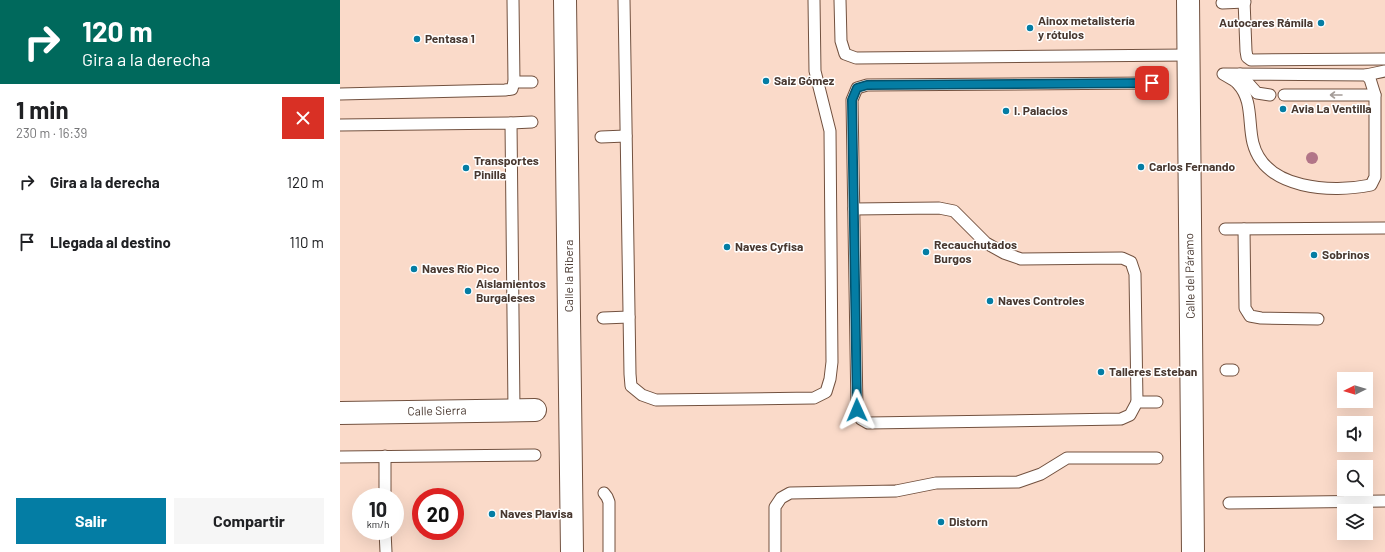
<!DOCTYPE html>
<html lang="es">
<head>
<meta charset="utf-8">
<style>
  body { margin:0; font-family:Barlow,sans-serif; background:#f6f6f6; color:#202124; height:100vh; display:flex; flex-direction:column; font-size:15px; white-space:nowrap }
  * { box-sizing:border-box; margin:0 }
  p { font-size:13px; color:#757577 }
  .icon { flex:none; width:22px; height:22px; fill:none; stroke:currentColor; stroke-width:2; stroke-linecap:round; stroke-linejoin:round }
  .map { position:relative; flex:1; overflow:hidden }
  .panel { display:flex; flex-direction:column; background:#fff; width:340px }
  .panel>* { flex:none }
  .hud { background:#00695c; color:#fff; overflow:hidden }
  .needle { width:26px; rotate:265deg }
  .buttons { position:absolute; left:997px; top:372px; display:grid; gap:8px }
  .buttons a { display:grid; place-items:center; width:36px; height:36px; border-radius:0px; background:#fff; box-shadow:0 4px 16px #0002; font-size:20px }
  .speed { position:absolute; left:12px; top:488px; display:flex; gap:8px; font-size:20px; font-weight:700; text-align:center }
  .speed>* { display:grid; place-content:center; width:52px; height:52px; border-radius:50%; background:#fff; box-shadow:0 4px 16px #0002; line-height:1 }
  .speed small { font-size:10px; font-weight:400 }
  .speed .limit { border:6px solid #d22; background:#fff; color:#111 }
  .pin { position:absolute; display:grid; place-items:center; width:34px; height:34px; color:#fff; margin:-17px; border-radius:8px; box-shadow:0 2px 6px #0006 }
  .me { position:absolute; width:44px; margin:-22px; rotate:359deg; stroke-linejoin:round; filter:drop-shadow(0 0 3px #0008) }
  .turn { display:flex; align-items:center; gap:14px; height:84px; padding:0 16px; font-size:18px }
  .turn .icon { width:52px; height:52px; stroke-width:2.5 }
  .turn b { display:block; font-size:28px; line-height:34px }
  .round { display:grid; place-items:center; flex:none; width:42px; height:42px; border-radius:0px; background:#f6f6f6 }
  .overview { display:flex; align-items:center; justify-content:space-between; height:68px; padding:0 16px }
  h1 { font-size:24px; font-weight:700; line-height:30px }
  .button { display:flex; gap:8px; margin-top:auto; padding:8px 16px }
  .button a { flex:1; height:46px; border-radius:0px; background:#047da4; color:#fff; font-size:16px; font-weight:700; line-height:46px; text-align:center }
  .button a+a { background:#f6f6f6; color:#202124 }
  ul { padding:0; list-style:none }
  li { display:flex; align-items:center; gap:12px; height:60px; padding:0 16px }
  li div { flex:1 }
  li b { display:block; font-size:15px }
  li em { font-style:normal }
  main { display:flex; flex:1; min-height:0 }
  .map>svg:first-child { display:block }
</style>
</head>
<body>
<main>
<section class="panel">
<div class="hud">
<div class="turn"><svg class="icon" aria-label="right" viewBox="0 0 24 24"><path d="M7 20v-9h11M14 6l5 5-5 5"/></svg><div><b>120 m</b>Gira a la derecha</div></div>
</div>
<div class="overview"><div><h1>1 min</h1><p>230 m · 16:39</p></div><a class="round" style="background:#d93025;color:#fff"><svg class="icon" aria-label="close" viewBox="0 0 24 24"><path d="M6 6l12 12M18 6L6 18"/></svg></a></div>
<ul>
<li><svg class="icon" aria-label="right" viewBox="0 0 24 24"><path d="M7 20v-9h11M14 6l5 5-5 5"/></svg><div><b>Gira a la derecha</b></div><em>120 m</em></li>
<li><svg class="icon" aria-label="arrive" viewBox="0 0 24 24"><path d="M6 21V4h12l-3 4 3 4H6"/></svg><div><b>Llegada al destino</b></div><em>110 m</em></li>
</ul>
<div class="button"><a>Salir</a><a>Compartir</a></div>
</section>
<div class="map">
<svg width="1045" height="552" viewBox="0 0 1045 552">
  <rect width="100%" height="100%" fill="#fadac9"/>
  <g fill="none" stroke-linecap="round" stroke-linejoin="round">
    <defs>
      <g id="service">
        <polyline points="284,0 290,374 291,386 302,395 316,400 474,398 486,392 490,379 492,362 490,131 475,71 474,0"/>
        <polyline points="500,0 501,41 505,54 516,58 848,55"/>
        <polyline points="904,0 906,51 907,57 911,60 1045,59"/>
        <polyline points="882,3 905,2"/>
        <path d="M883,74L1026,75L1030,79L1035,95V177L1031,185C992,193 925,190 913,143C908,123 913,100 898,84C895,80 888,77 883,74Z"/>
        <polyline points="900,74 917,93 930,95"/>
        <polyline points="1026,75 1045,71"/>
        <polyline points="174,82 192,82"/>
        <polyline points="812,83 527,85 517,88 512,100 517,410 521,419 528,423 781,419 790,415 797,402 817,402"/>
        <polyline points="0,94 165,90 172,89 174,82 173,0"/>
        <polyline points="944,95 1035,95"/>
        <polyline points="171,123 192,122"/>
        <polyline points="0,125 171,123 174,410"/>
        <polyline points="261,137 286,136"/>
        <polyline points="514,209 599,208 614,211 646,243 664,253 681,259 782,258 791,262 795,274 797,402"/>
        <polyline points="885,229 1045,228"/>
        <polyline points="904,229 905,308 910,316 921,318 978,319"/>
        <polyline points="263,318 289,317"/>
        <polyline points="886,370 893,370"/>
        <polyline points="45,456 45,497"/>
        <polyline points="0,457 195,455"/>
        <polyline points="264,493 267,497 269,502 269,552"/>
        <polyline points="889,503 1045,501"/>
        <polyline points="45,531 46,552"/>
        <polyline points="435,552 435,507 441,498 450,493 556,491 596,483 678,482 701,474 727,458 817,458"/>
      </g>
      <g id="minor">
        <polyline points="225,0 232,552"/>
        <polyline points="848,0 853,552"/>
        <polyline points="0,413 195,410"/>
      </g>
    </defs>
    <!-- service casing -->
    <use href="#service" stroke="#72513f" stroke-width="13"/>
    <!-- minor casing -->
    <use href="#minor" stroke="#72513f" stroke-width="24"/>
    <!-- service -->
    <use href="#service" stroke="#fff" stroke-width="11"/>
    <!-- minor -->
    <use href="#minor" stroke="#fff" stroke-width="22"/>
  </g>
  <!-- trees -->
  <circle fill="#b27588" cx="972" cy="158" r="6"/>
  <!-- one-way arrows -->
  <defs><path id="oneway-shaft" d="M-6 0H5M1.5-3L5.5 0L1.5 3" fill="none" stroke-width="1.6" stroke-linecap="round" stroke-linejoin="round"/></defs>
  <use stroke="#a49c98" href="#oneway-shaft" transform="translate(996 95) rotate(-180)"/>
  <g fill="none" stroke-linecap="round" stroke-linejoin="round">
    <defs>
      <polyline id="route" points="517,410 512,100 517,88 527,85 812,83"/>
    </defs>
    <!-- route casing -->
    <use href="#route" stroke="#03516b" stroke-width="10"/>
    <!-- route -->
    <use href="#route" stroke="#047da4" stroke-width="7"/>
  </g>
  <!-- markers -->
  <g fill="#047da4" stroke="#fff" stroke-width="1.5">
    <circle cx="981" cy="23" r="4"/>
    <circle cx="690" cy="28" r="4"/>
    <circle cx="77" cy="39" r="4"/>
    <circle cx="426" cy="81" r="4"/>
    <circle cx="943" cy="109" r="4"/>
    <circle cx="666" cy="111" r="4"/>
    <circle cx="801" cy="167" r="4"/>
    <circle cx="126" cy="168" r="4"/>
    <circle cx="387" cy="247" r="4"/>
    <circle cx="586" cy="252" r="4"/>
    <circle cx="974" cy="255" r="4"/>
    <circle cx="74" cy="269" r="4"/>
    <circle cx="128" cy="291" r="4"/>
    <circle cx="650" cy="301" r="4"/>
    <circle cx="761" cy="372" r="4"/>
    <circle cx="152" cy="514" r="4"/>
    <circle cx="601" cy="522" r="4"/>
  </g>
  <g text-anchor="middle" stroke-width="3" stroke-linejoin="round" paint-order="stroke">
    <!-- poi labels -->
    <g font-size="12" font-weight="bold" fill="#483830" stroke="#fff" text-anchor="start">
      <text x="698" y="25">Ainox metalistería<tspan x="698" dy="14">y rótulos</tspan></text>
      <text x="973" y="27" text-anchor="end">Autocares Rámila</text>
      <text x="85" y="43">Pentasa 1</text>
      <text x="434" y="85">Saiz Gómez</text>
      <text x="951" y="113">Avia La Ventilla</text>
      <text x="674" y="115">I. Palacios</text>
      <text x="134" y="165">Transportes<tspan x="134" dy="14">Pinilla</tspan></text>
      <text x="809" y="171">Carlos Fernando</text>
      <text x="594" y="249">Recauchutados<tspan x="594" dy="14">Burgos</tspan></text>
      <text x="395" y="251">Naves Cyfisa</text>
      <text x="982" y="259">Sobrinos</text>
      <text x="82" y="273">Naves Río Pico</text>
      <text x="136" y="288">Aislamientos<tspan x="136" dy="14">Burgaleses</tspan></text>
      <text x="658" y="305">Naves Controles</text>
      <text x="769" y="376">Talleres Esteban</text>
      <text x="160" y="518">Naves Plavisa</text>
      <text x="609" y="526">Distorn</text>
    </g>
    <!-- street labels -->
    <g font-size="12" fill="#483830" stroke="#fff">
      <text transform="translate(229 276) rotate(-90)" y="4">Calle la Ribera</text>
      <text transform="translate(850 276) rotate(-91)" y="4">Calle del Páramo</text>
      <text transform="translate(97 411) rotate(-1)" y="4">Calle Sierra</text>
    </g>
  </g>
</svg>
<div class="buttons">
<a><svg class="needle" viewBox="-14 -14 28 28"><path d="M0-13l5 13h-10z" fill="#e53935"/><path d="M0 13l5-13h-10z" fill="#757577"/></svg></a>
<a><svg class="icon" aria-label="sound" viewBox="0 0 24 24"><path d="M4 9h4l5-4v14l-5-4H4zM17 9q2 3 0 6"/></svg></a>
<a><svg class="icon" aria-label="search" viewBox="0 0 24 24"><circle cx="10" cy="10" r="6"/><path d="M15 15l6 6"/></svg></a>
<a><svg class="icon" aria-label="layers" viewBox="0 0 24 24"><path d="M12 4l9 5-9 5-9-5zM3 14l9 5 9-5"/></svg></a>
</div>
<div class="speed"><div>10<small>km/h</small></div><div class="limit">20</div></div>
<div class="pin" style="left:812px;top:83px;background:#d93025"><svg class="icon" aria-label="arrive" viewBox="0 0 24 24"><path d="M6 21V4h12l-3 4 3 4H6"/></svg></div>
<svg class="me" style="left:517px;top:410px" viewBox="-20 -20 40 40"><path d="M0-17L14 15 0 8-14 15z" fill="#047da4" stroke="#fff" stroke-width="4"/></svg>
</div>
</main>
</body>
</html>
